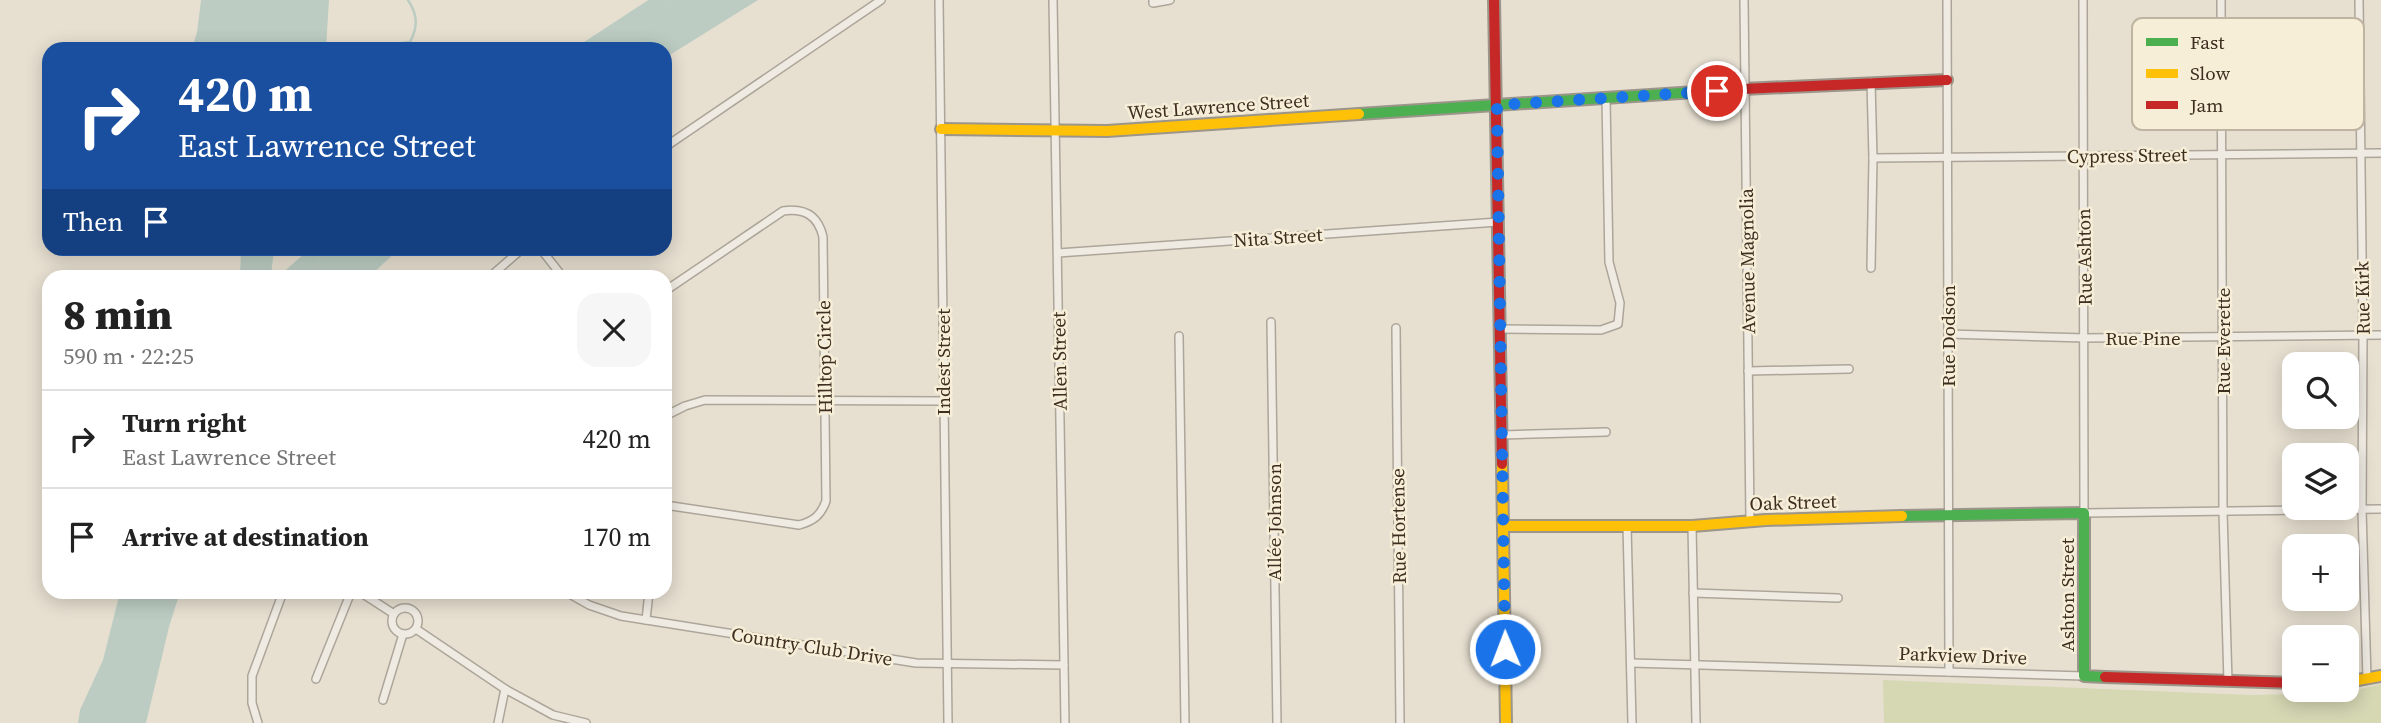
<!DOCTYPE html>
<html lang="en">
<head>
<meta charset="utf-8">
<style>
  body { margin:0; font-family:"Source Serif 4",serif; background:#f6f6f6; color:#222; height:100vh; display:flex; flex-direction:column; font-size:26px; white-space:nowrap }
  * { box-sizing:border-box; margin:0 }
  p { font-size:23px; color:#767676 }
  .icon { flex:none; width:38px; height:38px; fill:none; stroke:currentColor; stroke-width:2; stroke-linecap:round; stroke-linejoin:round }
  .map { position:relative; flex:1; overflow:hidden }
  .details { position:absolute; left:42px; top:270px; width:630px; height:329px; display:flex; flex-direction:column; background:#fff; border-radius:21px; box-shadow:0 4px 18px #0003 }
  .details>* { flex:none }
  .banner { position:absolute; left:42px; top:42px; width:630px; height:214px; border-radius:21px; box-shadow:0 4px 18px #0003; background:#1a4fa0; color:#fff; overflow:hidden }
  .controls { position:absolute; left:2282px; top:352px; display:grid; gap:14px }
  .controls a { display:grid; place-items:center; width:77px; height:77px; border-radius:14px; background:#fff; box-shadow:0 4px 18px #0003; font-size:35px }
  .pin { position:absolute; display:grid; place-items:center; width:60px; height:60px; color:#fff; margin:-30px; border:4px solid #fff; border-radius:50%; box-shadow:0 2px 7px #0007 }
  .me { position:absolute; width:77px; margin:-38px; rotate:359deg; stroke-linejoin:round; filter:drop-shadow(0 0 5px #0008) }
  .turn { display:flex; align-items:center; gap:24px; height:147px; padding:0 21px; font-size:32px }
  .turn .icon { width:91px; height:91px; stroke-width:2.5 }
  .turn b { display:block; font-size:49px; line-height:60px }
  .then { display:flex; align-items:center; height:66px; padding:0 21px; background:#0003; gap:14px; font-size:26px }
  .round { display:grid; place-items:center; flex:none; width:74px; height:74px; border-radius:21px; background:#f6f6f6 }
  .head { display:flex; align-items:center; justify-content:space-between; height:119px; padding:0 21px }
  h1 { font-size:42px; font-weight:800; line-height:52px }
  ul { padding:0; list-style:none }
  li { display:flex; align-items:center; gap:21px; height:98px; padding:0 21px; border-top:2px solid #e0e0e0 }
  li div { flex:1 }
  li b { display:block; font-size:26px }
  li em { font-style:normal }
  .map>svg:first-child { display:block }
</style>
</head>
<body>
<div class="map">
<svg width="2381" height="723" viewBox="0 0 2381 723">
  <rect width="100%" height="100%" fill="#e7e0d1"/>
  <!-- green -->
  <polygon fill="#d6d7b3" points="1883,680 2249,695 2343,693 2381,684 2381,723 1884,723"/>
  <!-- water -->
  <g fill="#bcccc2">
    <polygon points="201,0 329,0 326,49 192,49 197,32"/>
    <polygon points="672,0 758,0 665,58 665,49 599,49"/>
    <polygon points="241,249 274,249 271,276 240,276"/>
    <polygon points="334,249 334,248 399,249 370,276 303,276"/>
    <polygon points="120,592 180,592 169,627 146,723 78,723 80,710 103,660"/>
  </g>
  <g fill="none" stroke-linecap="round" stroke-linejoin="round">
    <!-- stream -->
    <path stroke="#bcccc2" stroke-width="2.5" d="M389,49L393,44L410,42C418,27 418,15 408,0"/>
    <!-- river -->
    <g stroke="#bcccc2" stroke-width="16">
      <polyline points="588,49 663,0"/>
      <polyline points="291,276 323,248"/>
    </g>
    <defs>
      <g id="street">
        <polyline points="939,0 948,723"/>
        <polyline points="1053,0 1065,723"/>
        <polyline points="1153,0 1153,3 1170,0"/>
        <polyline points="1744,0 1750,521"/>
        <polyline points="1947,0 1949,672"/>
        <polyline points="2083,0 2084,513 2381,509"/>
        <polyline points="2221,0 2223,512 2228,682"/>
        <polyline points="2359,0 2363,335 2362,510 2367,679"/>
        <polyline points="1871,82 1873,158 1871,268"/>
        <polyline points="665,147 881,0"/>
        <polyline points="1873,158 2381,153"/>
        <polyline points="540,248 562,276"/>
        <polyline points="1058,253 1498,222"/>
        <polyline points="491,276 523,248"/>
        <path d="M665,291L783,211C804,208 818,215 823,237L826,501C821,515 814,521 799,525L665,505"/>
        <polyline points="1271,322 1277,723"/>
        <polyline points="1396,328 1400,723"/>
        <polyline points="1500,329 1601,330 1618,324 1620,303 1609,262 1606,98"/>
        <polyline points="1948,334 2085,338 2381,335"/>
        <polyline points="1179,336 1185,723"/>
        <polyline points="1748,371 1849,369"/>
        <polyline points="665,416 685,406 705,400 943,401"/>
        <polyline points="1502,435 1606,432"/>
        <polyline points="1627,526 1632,723"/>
        <polyline points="1692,526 1696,723"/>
        <polyline points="360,592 394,614"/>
        <polyline points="566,592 589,605 621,616 916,663 1064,665"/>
        <polyline points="1693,593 1838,598"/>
        <circle cx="405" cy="621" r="13"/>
        <polyline points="646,620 649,592"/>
        <polyline points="416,629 505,689 553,715 586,723"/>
        <polyline points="1631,663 2084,676"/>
        <polyline points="316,679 351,592 355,592"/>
        <polyline points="383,700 403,634"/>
        <polyline points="258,723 252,703 252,676 283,592"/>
        <polyline points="498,723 505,689"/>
      </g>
      <g id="fast">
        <polyline points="1359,114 1742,89"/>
        <polyline points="1902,516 2084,513 2084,676 2105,677"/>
      </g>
      <g id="slow">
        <polyline points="941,129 1107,131 1359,114"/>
        <polyline points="1502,464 1506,723"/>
        <polyline points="1503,526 1692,526 1766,520 1902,516"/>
        <polyline points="2347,682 2381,676"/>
      </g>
      <g id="jam">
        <polyline points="1494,0 1502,464"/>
        <polyline points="1742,89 1947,80"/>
        <polyline points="2105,677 2294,683"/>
      </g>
    </defs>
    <!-- street casing -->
    <use href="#street" stroke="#ada599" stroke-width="10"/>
    <!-- fast casing -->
    <use href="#fast" stroke="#9c958a" stroke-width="14"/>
    <!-- slow casing -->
    <use href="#slow" stroke="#9c958a" stroke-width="14"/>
    <!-- jam casing -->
    <use href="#jam" stroke="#9c958a" stroke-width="14"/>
    <!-- street -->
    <use href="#street" stroke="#efebe3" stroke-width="7"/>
    <!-- fast -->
    <use href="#fast" stroke="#4caf50" stroke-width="10"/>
    <!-- slow -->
    <use href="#slow" stroke="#ffc107" stroke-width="10"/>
    <!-- jam -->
    <use href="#jam" stroke="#c62828" stroke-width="10"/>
  </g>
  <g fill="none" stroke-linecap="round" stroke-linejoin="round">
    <!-- route -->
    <polyline stroke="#1a73e8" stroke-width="12" stroke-dasharray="0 21.6" points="1505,649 1497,105 1717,91"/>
  </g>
  <g text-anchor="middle" stroke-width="5" stroke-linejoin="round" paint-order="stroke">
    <!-- street labels -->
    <g font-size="19" fill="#3d2e20" stroke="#f7eed8">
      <text transform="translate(1218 106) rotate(-4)" y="7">West Lawrence Street</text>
      <text transform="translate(2127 155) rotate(-1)" y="7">Cypress Street</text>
      <text transform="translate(1278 237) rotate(-4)" y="7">Nita Street</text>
      <text transform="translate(2084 257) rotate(-91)" y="7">Rue Ashton</text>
      <text transform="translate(1747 261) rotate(-91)" y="7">Avenue Magnolia</text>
      <text transform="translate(2362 298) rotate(-91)" y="7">Rue Kirk</text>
      <text transform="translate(1948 336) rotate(-90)" y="7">Rue Dodson</text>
      <text x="2143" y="345">Rue Pine</text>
      <text transform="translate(2223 341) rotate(-90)" y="7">Rue Everette</text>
      <text transform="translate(824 357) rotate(-91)" y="7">Hilltop Circle</text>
      <text transform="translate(1059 361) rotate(-91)" y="7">Allen Street</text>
      <text transform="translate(943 362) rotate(-90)" y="7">Indest Street</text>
      <text transform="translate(1793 502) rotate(-2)" y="7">Oak Street</text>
      <text transform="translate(1274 522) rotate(-90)" y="7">Allée Johnson</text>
      <text transform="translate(1398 526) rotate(-91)" y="7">Rue Hortense</text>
      <text transform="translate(2067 595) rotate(-90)" y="7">Ashton Street</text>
      <text transform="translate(812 646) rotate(9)" y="7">Country Club Drive</text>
      <text transform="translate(1963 655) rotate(2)" y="7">Parkview Drive</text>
    </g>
  </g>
  <!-- legend -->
  <rect x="2132" y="18" width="232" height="112" rx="10" fill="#f7eed8" stroke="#bfb4a1" stroke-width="2"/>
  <rect x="2146" y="38" width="32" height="8" fill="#4caf50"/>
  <rect x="2146" y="69" width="32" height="9" fill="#ffc107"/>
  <rect x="2146" y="101" width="32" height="8" fill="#c62828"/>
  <g font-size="19" fill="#3d2e20">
    <text x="2190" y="49">Fast</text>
    <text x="2190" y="80">Slow</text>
    <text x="2190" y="112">Jam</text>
  </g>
</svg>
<div class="controls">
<a><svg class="icon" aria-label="search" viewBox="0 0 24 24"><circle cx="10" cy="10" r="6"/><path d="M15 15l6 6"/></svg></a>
<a><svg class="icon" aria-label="layers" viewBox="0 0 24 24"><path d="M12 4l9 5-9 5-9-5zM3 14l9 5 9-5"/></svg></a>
<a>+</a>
<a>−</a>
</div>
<div class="pin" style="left:1717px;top:91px;background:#d93025"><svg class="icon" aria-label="arrive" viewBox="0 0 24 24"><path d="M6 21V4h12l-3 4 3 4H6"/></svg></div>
<svg class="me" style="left:1505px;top:649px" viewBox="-20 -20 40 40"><circle r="17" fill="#1a73e8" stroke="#fff" stroke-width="3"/><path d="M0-11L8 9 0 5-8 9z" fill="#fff"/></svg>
<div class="banner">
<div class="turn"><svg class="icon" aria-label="right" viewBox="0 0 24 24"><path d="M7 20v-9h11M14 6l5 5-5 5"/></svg><div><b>420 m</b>East Lawrence Street</div></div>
<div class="then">Then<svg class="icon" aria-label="arrive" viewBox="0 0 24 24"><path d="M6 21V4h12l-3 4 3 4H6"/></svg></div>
</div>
<section class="details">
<div class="head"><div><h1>8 min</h1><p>590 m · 22:25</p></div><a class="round"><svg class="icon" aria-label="close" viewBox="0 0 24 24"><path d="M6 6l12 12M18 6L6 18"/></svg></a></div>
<ul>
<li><svg class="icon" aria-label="right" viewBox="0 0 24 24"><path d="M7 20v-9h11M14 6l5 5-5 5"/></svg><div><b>Turn right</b><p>East Lawrence Street</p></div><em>420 m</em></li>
<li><svg class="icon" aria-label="arrive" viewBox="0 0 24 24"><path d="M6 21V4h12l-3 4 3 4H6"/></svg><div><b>Arrive at destination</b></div><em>170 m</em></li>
</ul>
</section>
</div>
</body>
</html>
